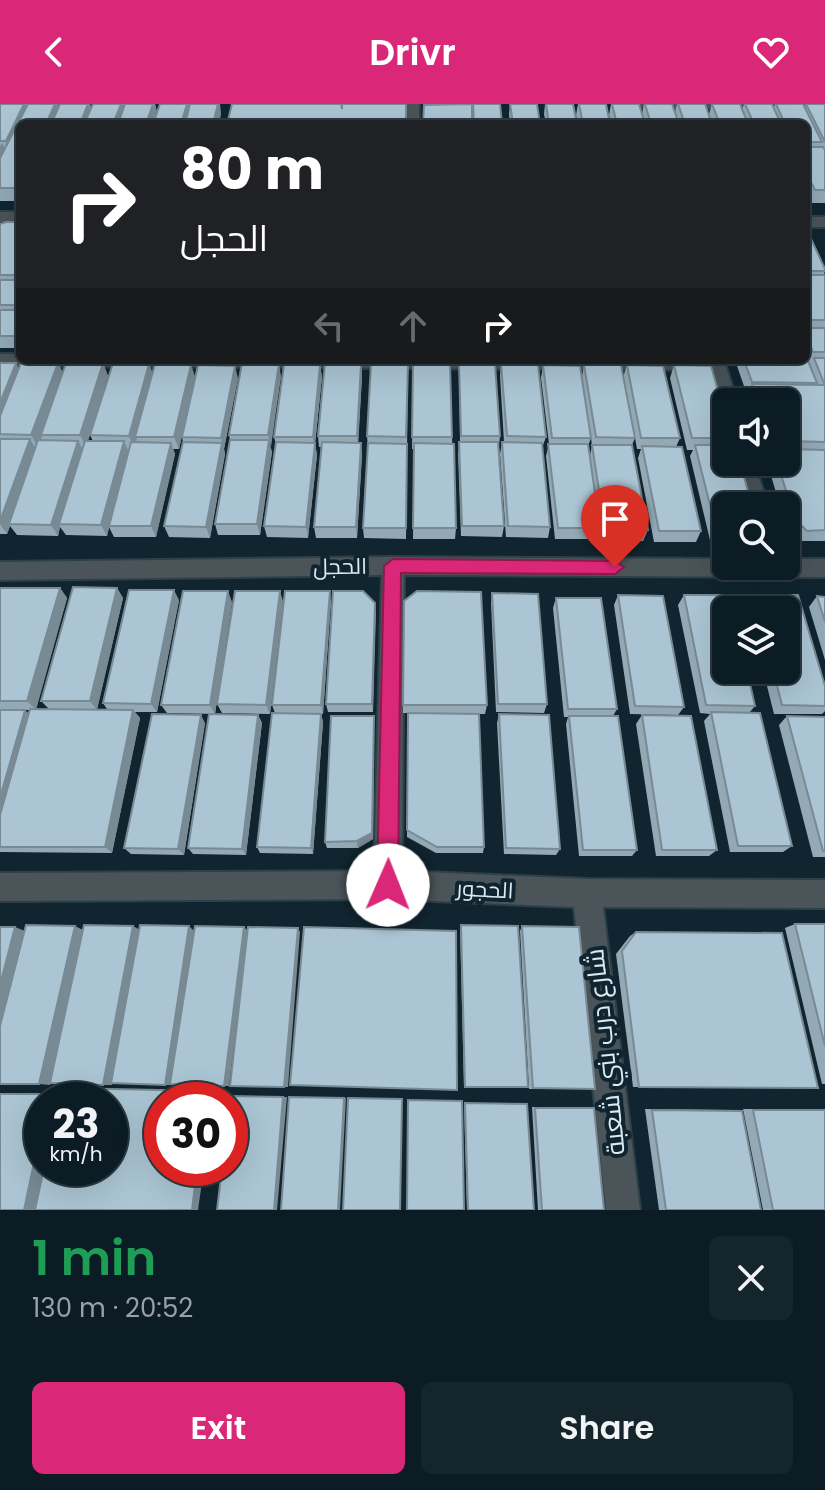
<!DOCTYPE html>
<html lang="en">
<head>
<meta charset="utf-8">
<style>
  body { margin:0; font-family:Poppins,Cairo,sans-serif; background:#15252c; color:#f1f3f6; height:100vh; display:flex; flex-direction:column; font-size:30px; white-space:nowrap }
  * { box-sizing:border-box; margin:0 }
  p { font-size:26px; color:#9aa1a6 }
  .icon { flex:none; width:44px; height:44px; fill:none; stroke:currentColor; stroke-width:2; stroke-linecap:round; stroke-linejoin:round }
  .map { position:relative; height:1106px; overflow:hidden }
  .panel { display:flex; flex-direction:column; background:#0c1c24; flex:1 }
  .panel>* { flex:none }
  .banner { position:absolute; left:16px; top:16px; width:794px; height:244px; border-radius:12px; box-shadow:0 8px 32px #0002,0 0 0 2px #2c3a41; background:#202124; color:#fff; overflow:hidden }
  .buttons { position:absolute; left:712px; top:284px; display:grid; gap:16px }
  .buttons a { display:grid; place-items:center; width:88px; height:88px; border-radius:12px; background:#0c1c24; box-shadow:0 8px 32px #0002,0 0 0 2px #2c3a41; font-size:40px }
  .speed { position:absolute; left:24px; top:978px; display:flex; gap:16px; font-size:40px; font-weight:700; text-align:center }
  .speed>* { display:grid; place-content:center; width:104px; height:104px; border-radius:50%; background:#0c1c24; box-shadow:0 8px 32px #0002,0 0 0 2px #2c3a41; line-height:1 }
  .speed small { font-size:20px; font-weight:400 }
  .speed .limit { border:12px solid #d22; background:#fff; color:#111 }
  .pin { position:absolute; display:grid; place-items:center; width:68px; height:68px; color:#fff; margin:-82px -34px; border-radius:50% 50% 50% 0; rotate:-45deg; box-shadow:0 0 8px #0007 }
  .pin .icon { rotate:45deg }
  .me { position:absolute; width:88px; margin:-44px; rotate:1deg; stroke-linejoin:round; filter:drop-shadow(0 0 6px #0008) }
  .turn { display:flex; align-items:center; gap:28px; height:168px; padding:0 32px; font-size:36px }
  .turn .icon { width:104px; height:104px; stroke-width:2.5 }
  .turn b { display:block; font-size:56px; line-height:68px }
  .lanes { display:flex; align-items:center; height:76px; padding:0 32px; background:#0003; justify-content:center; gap:40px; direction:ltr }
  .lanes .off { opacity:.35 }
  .round { display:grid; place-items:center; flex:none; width:84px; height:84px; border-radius:12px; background:#15252c }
  .headline { display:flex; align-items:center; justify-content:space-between; height:136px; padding:0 32px }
  h1 { font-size:48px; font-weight:600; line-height:60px; color:#1e9e55 }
  .button { display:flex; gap:16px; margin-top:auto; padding:16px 32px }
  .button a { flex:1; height:92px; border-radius:12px; background:#db2777; color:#fff; font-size:32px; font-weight:600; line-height:92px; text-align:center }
  .button a+a { background:#15252c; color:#f1f3f6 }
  header { display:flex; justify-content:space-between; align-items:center; height:104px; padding:0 32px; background:#db2777; color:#fff; font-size:36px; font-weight:600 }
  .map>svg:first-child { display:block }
</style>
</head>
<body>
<header><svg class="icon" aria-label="back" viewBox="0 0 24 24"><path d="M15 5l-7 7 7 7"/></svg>Drivr<svg class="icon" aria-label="heart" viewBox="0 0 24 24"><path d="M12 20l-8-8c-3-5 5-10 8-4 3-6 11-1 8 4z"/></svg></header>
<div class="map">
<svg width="825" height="1106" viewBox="0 0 825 1106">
  <rect width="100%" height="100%" fill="#102530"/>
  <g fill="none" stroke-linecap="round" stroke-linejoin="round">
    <defs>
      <g id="street">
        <rect x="405" y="0" width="14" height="20"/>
        <polygon points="636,0 825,0 825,5 643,4"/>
        <rect x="0" y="108" width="20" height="10"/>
        <rect x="806" y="113" width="19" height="10"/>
        <polygon points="0,250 20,250 20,256 724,256 737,298 726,298 726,304 720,303 709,266 0,262"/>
        <polygon points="734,358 754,358 768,402 746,402"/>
        <polygon points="393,453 726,455 726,462 786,462 786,455 825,455 825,473 404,471 402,767 587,775 825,776 825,804 603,803 640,1106 606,1106 574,803 388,795 0,797 0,769 374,767 382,471 0,476 0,458"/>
      </g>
    </defs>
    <!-- street casing -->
    <use href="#street" stroke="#2d414b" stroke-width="4"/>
    <!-- street -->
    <use href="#street" fill="#4a5459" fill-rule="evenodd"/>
  </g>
  <!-- wall -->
  <g fill="#93a9b6" fill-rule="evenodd">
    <polygon points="0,0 58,0 59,2 60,0 90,0 91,4 93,0 124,0 124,3 125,0 155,0 157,8 160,0 189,0 189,3 221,9 219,20 20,20 20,97 0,97"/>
    <polygon points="510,0 540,20 510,20 509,10"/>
    <polygon points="545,0 573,0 577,20 546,20 544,10"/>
    <polygon points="578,0 610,20 578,20 576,11"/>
    <polygon points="611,0 642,10 644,0 675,8 677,0 705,0 709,10 712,0 740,0 742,6 744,0 772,0 774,4 775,0 805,3 806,0 825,0 825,99 809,99 808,96 806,99 806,20 611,20 609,11"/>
    <polygon points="20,118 20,244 0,244 0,120"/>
    <polygon points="806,124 825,165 824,171 825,171 825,437 799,437 787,426 786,422 786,402 780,402 767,358 786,358 786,298 748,298 746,293 747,291 735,256 806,256"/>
    <polygon points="0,259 19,265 58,259 63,269 103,259 108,272 88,337 93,337 90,331 149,260 152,269 191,261 195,273 179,345 173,345 175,350 156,433 114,433 109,423 107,432 66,431 60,423 58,432 17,431 10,422 7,430 0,430"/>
    <polygon points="361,260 362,272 358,339 361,339 362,351 357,434 316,434 314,423 321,343 319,343 318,332"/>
    <polygon points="459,260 500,332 499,342 504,422 502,433 461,432 458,349 460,338"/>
    <polygon points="501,260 546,333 542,344 550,423 548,434 506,433 500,350 502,338 504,338 500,272"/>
    <polygon points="320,261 322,273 315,340 317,351 308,434 267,433 264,422 276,341 274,333"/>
    <polygon points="408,261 406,435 364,434 363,424 368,344 367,332"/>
    <polygon points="413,261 452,333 456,424 455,435 413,435 414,345 412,345"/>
    <path d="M543,261L582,272L584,261L623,273L627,261L680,334L676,343L701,427L696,438H654L638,354L641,345H637L635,334L632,341L648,426L643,437L601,436L600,426L597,435H555L546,352L549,340L541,274ZM591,334L592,342L590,351L588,342Z"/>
    <polygon points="674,261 726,315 726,436 710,436 690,352 693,346 687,346 670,274"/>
    <polygon points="281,272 270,343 272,348 260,431 218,431 215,420 230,336 229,331"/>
    <polygon points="238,274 224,345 225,350 210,434 169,433 164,422 183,338 182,333"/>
    <polygon points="0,484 60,484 67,494 36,605 49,605 41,597 117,484 123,494 97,605 107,605 103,599 179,496 157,608 135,608 140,614 112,749 0,748 0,606 29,609 30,606 0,606"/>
    <polygon points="492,489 547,600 544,609 496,608 491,499"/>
    <polygon points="618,491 684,603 678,611 630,610 614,501"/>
    <polygon points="684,491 755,602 749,609 792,742 783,748 730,748 704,617 710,610 700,609 678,501"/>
    <polygon points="753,491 798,491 825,582 825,607 822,610 774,610 763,566 786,566 786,506 748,506 746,501"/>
    <polygon points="817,492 825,493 825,556 809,503"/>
    <polygon points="556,494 617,605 613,612 637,746 632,752 579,752 566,620 568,613 564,613 553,504"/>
    <polygon points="283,497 270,610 222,609 217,600"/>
    <polygon points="331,497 323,610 294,609 321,610 323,618 313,750 260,749 257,743 275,609 272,601"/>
    <polygon points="404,497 487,601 485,610 448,610 484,743 483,749 436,749 407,733 408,609 403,609"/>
    <polygon points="232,498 215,610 167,609 161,601"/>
    <polygon points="375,499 373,608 328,608 326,600"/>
    <polygon points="499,610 560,745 556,751 504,750 497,619"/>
    <polygon points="258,611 262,619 246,751 193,750 188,744"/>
    <polygon points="642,611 717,746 709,752 656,752 636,620"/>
    <polygon points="374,612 373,735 358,744 327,744 325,738"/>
    <polygon points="787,612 825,613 825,753 813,753 779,621"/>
    <polygon points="205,619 184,751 131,750 124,744"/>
    <polygon points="795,820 825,820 825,980 822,980 785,824"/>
    <polygon points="461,821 528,983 464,983 460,825"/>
    <polygon points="522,822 595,985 529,985 520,827"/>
    <polygon points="636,828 818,984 633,983 616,850 630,832"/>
    <polygon points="464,999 527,1000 534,1106 467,1106"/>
    <polygon points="532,1003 594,1004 604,1106 538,1106"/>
    <polygon points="645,1005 733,1006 761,1106 659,1106"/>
    <polygon points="743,1005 825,1005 825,1106 763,1106"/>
  </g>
  <!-- shaded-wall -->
  <g fill="#788a94">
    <polygon points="24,0 28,0 11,49 6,37"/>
    <polygon points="55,0 58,0 61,9 56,20 46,20"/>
    <polygon points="88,0 90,0 93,10 89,20 80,20"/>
    <polygon points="121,0 124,0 126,9 122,20 113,20"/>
    <polygon points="153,0 155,0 157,9 154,20 146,20"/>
    <polygon points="187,0 189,0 191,9 188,20 181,20"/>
    <polygon points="218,0 220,0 221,9 219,20 213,20"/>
    <polygon points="2,39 8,51 0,66 0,43"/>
    <polygon points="20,74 19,84 20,95 15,84"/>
    <polygon points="16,259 22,272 0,330 0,299"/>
    <polygon points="58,259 64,271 38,343 31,331"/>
    <polygon points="103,259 108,272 86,343 80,331"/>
    <polygon points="149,260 154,272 135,333 137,335 134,343 129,332"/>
    <polygon points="279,260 281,272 271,343 268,331"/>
    <polygon points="361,260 362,272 358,344 357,332"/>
    <polygon points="191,261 195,273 179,345 174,333"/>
    <polygon points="320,261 322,273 315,340 317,351 308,434 306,423 314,344 313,333"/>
    <polygon points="235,262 238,274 224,345 225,350 210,434 206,423 222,339 221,334"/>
    <polygon points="30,335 37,347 9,420 10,422 7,430 0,420 0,417"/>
    <polygon points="269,336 272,348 260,431 257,420"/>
    <polygon points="78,337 84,348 59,420 60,423 58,432 51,421"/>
    <polygon points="124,337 129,349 107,432 101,421"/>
    <polygon points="171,339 175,350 156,433 151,422"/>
    <polygon points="361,339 362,351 357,434 356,423"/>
    <polygon points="60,484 67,494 36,606 27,597"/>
    <polygon points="117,484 123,494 97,606 90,597"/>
    <polygon points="174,486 179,496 157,608 151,600"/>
    <polygon points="228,487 232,498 215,610 210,601"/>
    <polygon points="280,487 283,497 270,610 266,601"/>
    <polygon points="330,487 331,497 323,610 321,601"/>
    <polygon points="375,499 376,509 373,608 372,600"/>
    <polygon points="25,606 34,614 0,736 0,694"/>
    <polygon points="133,606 140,614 112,749 105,743"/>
    <polygon points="321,610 323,618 313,750 311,744"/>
    <polygon points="201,611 205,619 184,751 178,745"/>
    <polygon points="258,611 262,619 246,751 242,745"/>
    <polygon points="374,612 373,735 358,744 357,737"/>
    <polygon points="75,822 83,826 50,981 39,980"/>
    <polygon points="133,822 140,826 112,981 103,981"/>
    <polygon points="189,822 194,827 172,981 165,981"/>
    <polygon points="15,823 25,827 0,929 0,881"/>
    <polygon points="244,823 248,827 229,982 224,982"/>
    <polygon points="298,824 300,828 288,983 284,983"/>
    <polygon points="208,987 213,987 212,996 206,996"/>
    <polygon points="48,990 59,990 58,996 47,996"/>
    <polygon points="283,993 287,993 277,1106 274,1106"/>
    <polygon points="344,994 346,994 340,1106 338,1106"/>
    <polygon points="42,1021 42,1064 44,1064 35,1106 24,1106"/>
    <polygon points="197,1064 204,1064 198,1106 192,1106"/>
  </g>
  <!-- building -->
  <g fill="#abc5d4" stroke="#788a94" stroke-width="2">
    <polygon points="0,0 24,0 6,37 0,37"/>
    <polygon points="28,0 55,0 46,20 20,20 20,74 15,84 0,84 0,54"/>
    <polygon points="60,0 88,0 80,20 51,20"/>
    <polygon points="93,0 121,0 113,20 84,20"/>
    <polygon points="125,0 153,0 146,20 118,20"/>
    <polygon points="160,0 187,0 181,20 153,20"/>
    <polygon points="190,0 218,0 213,20 185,20"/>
    <polygon points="232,0 341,0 342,5 342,0 405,0 406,1 406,20 227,20"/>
    <polygon points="472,0 472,20 423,20 424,1"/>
    <polygon points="473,0 500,0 502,20 474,20"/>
    <polygon points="510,0 537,0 540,20 513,20"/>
    <polygon points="546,0 573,0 577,20 549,20"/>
    <polygon points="579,0 606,0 610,20 583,20"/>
    <polygon points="612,0 639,0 645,20 617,20"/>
    <polygon points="645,0 672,0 679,20 651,20"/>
    <polygon points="678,0 705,0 712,20 685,20"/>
    <polygon points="712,0 740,0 748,20 720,20"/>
    <polygon points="745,0 772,0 781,20 754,20"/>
    <polygon points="776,0 803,0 822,38 806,38 806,20 785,20"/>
    <polygon points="806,0 825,0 825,38"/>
    <polygon points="806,43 823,43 825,46 825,86 815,86 806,68"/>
    <polygon points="806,76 811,87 806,87"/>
    <polygon points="6,118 20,118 20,171 0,171 0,120"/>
    <polygon points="806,124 825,165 825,167 806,167"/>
    <rect x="806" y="171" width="19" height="45"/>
    <rect x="0" y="176" width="20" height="25"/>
    <rect x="0" y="206" width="20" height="26"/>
    <polygon points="806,224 825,224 825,248 813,248 806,230"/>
    <polygon points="806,252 817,279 752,278 744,256 806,256"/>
    <polygon points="814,254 825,254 825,279 824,279"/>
    <polygon points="0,259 16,259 0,299"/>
    <polygon points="21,259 58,259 31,331 0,330 0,312"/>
    <polygon points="66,259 103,259 80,331 41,331"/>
    <polygon points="113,259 149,260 129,332 90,331"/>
    <polygon points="242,259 279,260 268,331 229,331"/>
    <polygon points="325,259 361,260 357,332 318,332"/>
    <polygon points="155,260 191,261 174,333 135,333"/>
    <polygon points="371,260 408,261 406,333 367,332"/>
    <polygon points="459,260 495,260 500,332 461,332"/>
    <polygon points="501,260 538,261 546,333 507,332"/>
    <polygon points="198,261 235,262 221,334 182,333"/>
    <polygon points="284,261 320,261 313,333 274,333"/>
    <polygon points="413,261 450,261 452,333 412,333"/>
    <polygon points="543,261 580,262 591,334 552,334"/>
    <polygon points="584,261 621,261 635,334 596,333"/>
    <polygon points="627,261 663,262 680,334 641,334"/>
    <polygon points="674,261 711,262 726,315 726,334 692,334"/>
    <polygon points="752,280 825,281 825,338 786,337 786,298 757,298"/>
    <polygon points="0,335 30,335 0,417"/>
    <polygon points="38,336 78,337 51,421 9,420"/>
    <polygon points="230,336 269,336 257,420 215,420"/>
    <polygon points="85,337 124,337 101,421 59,420"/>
    <polygon points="131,338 171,339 151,422 109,422"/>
    <polygon points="183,338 222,339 206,423 164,422"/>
    <polygon points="276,338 315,339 306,423 264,422"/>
    <polygon points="322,338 361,339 356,423 314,423"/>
    <polygon points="459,338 498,338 504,422 462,422"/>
    <polygon points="502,338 542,339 550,423 508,422"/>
    <polygon points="368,339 407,340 406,424 363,424"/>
    <polygon points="414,339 454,340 456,424 413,424"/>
    <polygon points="548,340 588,340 600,424 558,424"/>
    <polygon points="592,341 632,341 648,426 605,425"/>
    <polygon points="695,341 726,341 726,358 740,358 752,402 726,402 726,425 716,425"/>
    <polygon points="642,342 682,343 701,427 659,427"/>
    <polygon points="786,345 825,346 825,426 807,427 795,415 777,358 786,358"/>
    <polygon points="73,483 117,484 90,597 41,597"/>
    <polygon points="0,484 60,484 27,597 0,597"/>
    <polygon points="129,486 174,486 151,600 103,599"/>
    <polygon points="183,487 228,487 210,601 161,601"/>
    <polygon points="235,487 280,487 266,601 217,600"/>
    <polygon points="285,487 330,487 321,601 272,601"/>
    <polygon points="333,487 363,487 375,499 372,600 326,600"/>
    <polygon points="417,487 481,488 487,601 403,601 404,497"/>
    <polygon points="492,489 538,490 547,600 498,600"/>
    <polygon points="618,491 663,492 684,603 635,602"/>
    <polygon points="684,491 728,491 732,506 726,506 726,566 747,566 755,602 706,601"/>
    <polygon points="753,491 798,491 825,582 825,602 782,601 773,566 786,566 786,506 757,506"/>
    <polygon points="817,492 825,493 825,518"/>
    <polygon points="556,494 601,494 617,605 568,605"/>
    <polygon points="30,605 133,606 105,743 0,743 0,711"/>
    <polygon points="0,606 25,606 0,694"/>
    <polygon points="711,608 760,609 792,742 738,742"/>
    <polygon points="272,609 321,610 311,744 257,743"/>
    <polygon points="408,609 479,610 484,743 437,743 407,726"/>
    <polygon points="152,610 201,611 178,745 124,744"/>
    <polygon points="209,610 258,611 242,745 188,744"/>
    <polygon points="499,610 549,611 560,745 506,744"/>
    <polygon points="642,611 691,612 717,746 662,746"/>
    <polygon points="331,612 374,612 372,729 357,737 325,738"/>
    <polygon points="569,612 618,612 637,746 583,746"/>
    <polygon points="787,612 825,613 825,747 823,747"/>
    <polygon points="795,820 825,820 825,942"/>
    <polygon points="26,821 75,822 39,980 0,980 0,922"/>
    <polygon points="84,821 133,822 103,981 50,979"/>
    <polygon points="140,821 189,822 165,981 111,979"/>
    <polygon points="461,821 518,822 528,983 465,983"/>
    <polygon points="195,822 244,823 224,982 170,980"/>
    <polygon points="522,822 579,823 595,985 533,984"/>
    <polygon points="0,823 15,823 0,881"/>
    <polygon points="248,823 298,824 284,983 230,982"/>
    <polygon points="304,823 456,827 457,986 290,981"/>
    <polygon points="636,828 782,829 818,984 639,983 622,847"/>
    <polygon points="61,984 208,987 206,996 162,996 162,1064 197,1064 192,1106 35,1106 44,1064 110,1064 110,996 58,996"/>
    <polygon points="0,990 48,990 47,996 42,996 42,1021 24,1106 0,1106"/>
    <polygon points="230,992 283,993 274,1106 217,1106 222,1064 230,1064"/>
    <polygon points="289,993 344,994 338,1106 281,1106"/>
    <polygon points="348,994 402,995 400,1106 343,1106"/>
    <polygon points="408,996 462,997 464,1106 407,1106"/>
    <polygon points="465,999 527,1000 534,1106 468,1106"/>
    <polygon points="535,1004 594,1004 604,1106 542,1106"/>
    <polygon points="652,1006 742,1007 761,1106 666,1106"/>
    <polygon points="753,1006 825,1006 825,1106 773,1106"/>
  </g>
  <!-- route -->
  <polygon fill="#db2777" stroke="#8e194d" stroke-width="2" points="393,455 615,457 624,463 615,470 401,469 398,781 395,788 388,791 380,788 377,781 384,462"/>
  <g text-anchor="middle" stroke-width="8" stroke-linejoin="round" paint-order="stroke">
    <!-- street labels -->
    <g font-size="22" fill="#ddeaf2" stroke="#102530">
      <text transform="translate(340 462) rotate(-1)" y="8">الحجل</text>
      <text transform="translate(485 785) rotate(3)" y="8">الحجور</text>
    </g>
    <!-- near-street labels -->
    <g font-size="26" fill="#ddeaf2" stroke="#102530">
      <text transform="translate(605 948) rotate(-96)" y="9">شارع درب بني شعبة</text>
    </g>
  </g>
</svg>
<div class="buttons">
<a><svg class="icon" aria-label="sound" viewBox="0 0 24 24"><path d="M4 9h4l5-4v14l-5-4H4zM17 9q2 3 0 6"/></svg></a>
<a><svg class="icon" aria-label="search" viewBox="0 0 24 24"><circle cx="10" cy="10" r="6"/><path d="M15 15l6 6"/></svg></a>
<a><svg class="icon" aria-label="layers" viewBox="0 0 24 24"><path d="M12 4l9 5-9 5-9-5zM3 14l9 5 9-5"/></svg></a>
</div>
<div class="speed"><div>23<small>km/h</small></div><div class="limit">30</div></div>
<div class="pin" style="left:615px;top:463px;background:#d93025"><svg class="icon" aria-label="arrive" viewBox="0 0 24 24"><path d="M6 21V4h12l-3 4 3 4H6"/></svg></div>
<svg class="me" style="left:388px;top:781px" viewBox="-20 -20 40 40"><circle r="19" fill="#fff"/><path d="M0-13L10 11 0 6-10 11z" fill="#db2777"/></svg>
<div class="banner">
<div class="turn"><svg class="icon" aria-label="right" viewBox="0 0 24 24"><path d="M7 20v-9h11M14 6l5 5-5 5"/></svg><div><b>80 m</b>الحجل</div></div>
<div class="lanes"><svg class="icon off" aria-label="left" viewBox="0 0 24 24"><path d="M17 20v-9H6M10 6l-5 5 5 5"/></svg><svg class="icon off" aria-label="ahead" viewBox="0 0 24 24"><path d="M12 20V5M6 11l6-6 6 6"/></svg><svg class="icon" aria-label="right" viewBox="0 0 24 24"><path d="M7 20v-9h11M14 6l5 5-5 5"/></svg></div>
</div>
</div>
<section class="panel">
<div class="headline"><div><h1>1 min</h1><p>130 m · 20:52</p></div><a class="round"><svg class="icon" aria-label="close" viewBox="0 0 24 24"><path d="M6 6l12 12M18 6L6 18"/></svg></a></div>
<div class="button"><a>Exit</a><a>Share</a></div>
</section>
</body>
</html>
